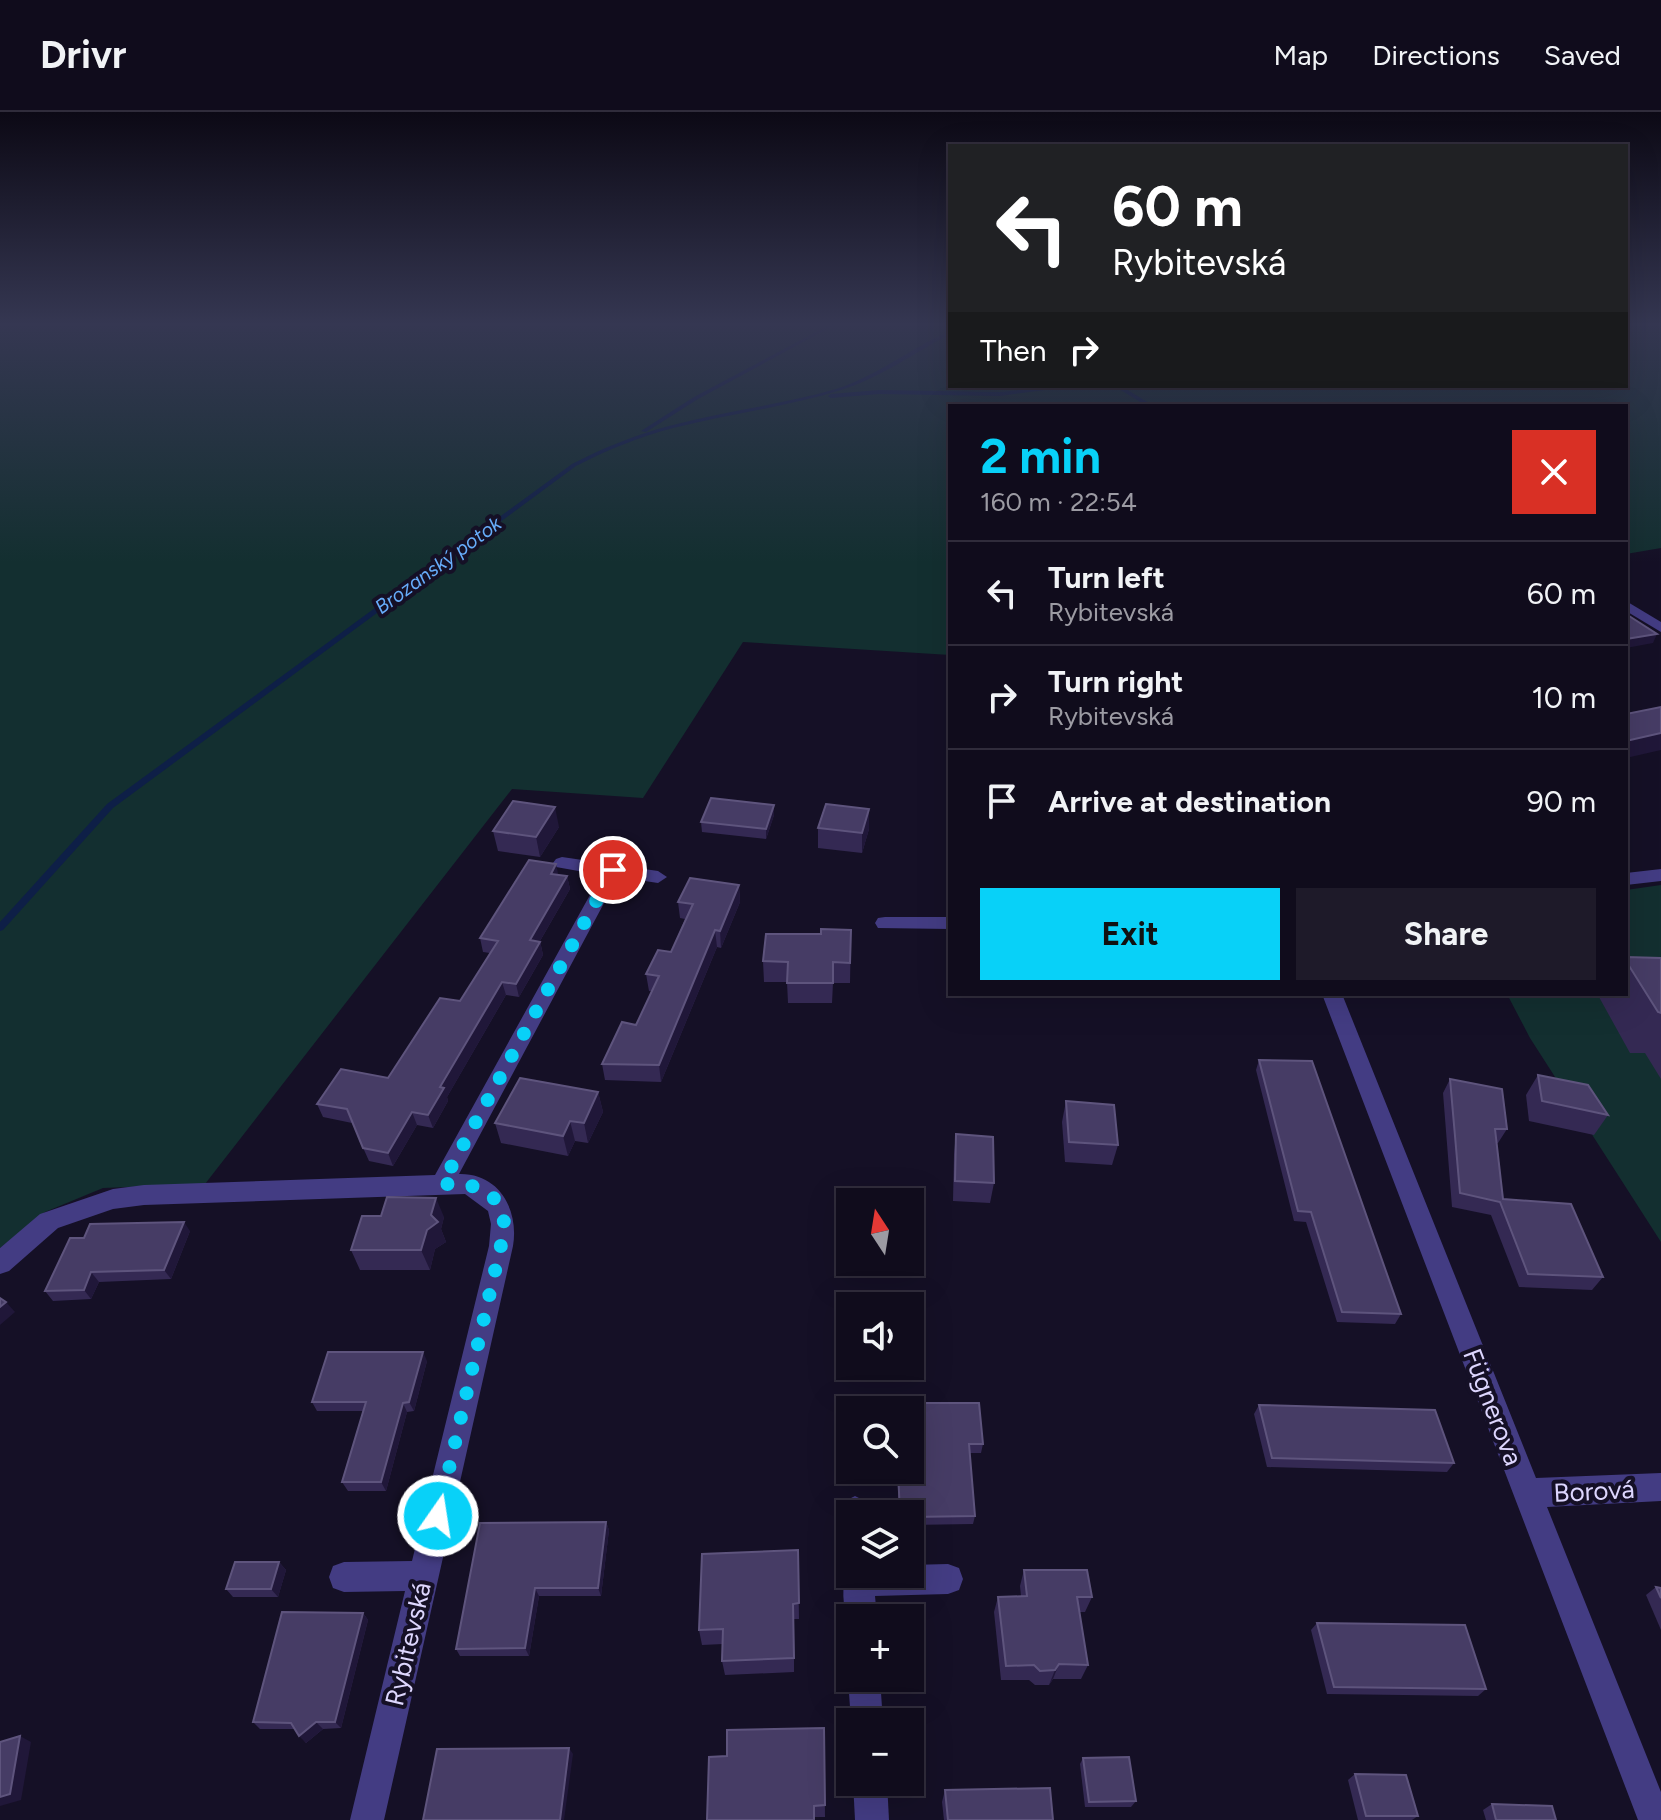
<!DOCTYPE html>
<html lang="en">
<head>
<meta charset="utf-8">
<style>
  body { margin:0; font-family:Figtree,sans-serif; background:#1e1a29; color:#f1f3f6; height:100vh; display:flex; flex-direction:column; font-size:30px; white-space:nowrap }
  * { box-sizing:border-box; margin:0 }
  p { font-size:26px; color:#9c9ba3 }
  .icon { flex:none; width:44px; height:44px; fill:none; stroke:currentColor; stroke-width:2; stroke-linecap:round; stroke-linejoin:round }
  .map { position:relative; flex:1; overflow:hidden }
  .side { position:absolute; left:948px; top:292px; width:680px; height:592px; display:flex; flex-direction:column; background:#100c1c; border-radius:0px; box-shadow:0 8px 32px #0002,0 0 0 2px #302c3b }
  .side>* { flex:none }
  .hud { position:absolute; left:948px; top:32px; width:680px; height:244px; border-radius:0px; box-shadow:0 8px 32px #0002,0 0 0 2px #302c3b; background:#202124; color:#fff; overflow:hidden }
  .needle { width:52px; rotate:348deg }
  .controls { position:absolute; left:836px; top:1076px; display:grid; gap:16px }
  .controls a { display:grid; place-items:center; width:88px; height:88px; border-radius:0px; background:#100c1c; box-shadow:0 8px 32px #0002,0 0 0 2px #302c3b; font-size:40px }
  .pin { position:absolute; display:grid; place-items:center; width:68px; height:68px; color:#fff; margin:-34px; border:4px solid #fff; border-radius:50%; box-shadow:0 2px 8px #0007 }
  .me { position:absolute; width:88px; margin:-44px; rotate:13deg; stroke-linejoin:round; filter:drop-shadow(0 0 6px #0008) }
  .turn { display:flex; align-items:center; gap:28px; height:168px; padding:0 32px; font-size:36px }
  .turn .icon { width:104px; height:104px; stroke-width:2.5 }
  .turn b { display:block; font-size:56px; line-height:68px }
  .then { display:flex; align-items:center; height:76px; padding:0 32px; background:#0003; gap:16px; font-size:30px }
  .round { display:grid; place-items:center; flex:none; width:84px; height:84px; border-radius:0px; background:#1e1a29 }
  .overview { display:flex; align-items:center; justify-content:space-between; height:136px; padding:0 32px }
  h1 { font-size:48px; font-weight:700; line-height:60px; color:#08d1f8 }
  .primary-button { display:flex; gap:16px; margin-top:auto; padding:16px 32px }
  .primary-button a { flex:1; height:92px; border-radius:0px; background:#08d1f8; color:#111; font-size:32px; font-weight:700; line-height:92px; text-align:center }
  .primary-button a+a { background:#1e1a29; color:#f1f3f6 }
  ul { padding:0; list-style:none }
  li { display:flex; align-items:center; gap:24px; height:104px; padding:0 32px; border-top:2px solid #302c3b }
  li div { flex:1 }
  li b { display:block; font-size:30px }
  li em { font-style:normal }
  header { display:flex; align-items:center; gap:48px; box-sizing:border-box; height:112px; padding:0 40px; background:#100c1c; border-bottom:2px solid #302c3b }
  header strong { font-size:38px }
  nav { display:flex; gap:44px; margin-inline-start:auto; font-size:28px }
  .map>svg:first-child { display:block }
</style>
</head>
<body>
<header>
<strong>Drivr</strong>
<nav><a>Map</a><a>Directions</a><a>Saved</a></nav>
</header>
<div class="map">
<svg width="1661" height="1708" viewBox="0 0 1661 1708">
  <rect width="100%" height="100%" fill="#151026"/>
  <!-- green -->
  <g fill="#132f30">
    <polygon points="0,212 950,212 950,274 1626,274 1626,212 1661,212 1661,436 1626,442 1626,294 950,294 950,543 743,530 643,686 512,677 205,1072 103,1076 45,1100 0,1136"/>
    <polygon points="1661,773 1661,1130 1530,926 1507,882 1626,882 1626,778"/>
  </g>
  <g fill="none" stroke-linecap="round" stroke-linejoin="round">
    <!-- stream -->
    <g fill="#0e1f47" fill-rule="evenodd">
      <polygon points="831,212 836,212 698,287 646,320 641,319 694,285"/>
      <path d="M950,219V222C914,241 880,266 841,278C786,295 729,302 673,316C639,325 607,338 576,354L113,696L3,818L0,819V810L107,692L572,352C603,336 635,323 669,314C724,299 781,293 836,277C877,264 911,236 950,219Z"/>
      <polygon points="1058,274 1075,274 1000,284 879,282 831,286 828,284 831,282 879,278 1000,280"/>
      <polygon points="1114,274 1121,274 1154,294 1147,294"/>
    </g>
    <!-- minor -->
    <g fill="#433c83" fill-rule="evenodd">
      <polygon points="1626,489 1661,510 1661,520 1626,499"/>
      <path d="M562,745L658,759L667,765L658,771L618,765L459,1062C500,1061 519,1099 513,1134L384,1708H350L405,1479L344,1480L333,1476L329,1465L333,1454L344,1450L412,1449L489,1134L491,1112L488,1099L465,1082L144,1093L113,1097L58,1116L9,1159L0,1162V1136L40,1102L113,1077L144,1073L435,1063L601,763L556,755L553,751L556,747Z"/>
      <polygon points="1661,757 1661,769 1626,773 1626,761"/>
      <polygon points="885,805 950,805 950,817 878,816 875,811 878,806"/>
      <polygon points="1322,882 1342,882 1536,1366 1661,1361 1661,1389 1547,1395 1661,1680 1661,1708 1638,1708"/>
      <polygon points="855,1384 865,1389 870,1402 850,1402 850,1415 845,1412 840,1399 845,1389"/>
      <path d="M848,1451L850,1462H910V1453L948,1452L959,1456L963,1467L959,1478L948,1482L875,1484L877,1506H850V1517C842,1498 841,1470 848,1451Z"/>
      <polygon points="850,1561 850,1566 880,1566 883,1610 851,1610 848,1566"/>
      <polygon points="853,1670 887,1670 889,1708 855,1708"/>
    </g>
  </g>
  <!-- wall -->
  <g fill="#342953">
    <polygon points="774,693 774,703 766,727 702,720 701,710"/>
    <polygon points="559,715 540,745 498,739 493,719"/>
    <polygon points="818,716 869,717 862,741 818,736"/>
    <polygon points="950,738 950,783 948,753"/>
    <polygon points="558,763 567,764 570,777 540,829 543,843 519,885 506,883 447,985 448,989 433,1016 417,1013 393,1054 369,1049 352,1011 323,1005 317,992 388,966 460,889 490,841 483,840 480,826"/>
    <polygon points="739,773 740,790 721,836 717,835 661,970 605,968 602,952 636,913 652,879 649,879 646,862 671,840 685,807 680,806 678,790"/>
    <polygon points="851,818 850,871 833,871 832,891 788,891 787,870 764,870 763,849 821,822"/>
    <polygon points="1626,845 1661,846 1661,967 1645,941 1630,941 1599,885 1601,882 1626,882"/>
    <polygon points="1233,882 1284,882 1283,884 1234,884"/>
    <polygon points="1259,948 1401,1202 1395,1212 1337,1210 1306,1110 1294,1109 1256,958"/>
    <polygon points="1538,963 1608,1003 1594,1023 1529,1009 1526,983"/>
    <polygon points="1450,967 1507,1017 1498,1031 1497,1031 1503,1087 1603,1165 1592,1178 1519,1175 1491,1103 1452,1095 1443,981"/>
    <polygon points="598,980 603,1000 588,1031 575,1029 568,1044 501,1031 495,1011"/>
    <polygon points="1066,989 1118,1033 1112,1053 1065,1050 1062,1010"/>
    <polygon points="956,1022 994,1071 990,1091 953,1089 954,1042"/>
    <polygon points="381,1104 444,1105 441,1117 446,1130 435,1137 430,1158 360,1158 351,1138"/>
    <polygon points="190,1119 171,1167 99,1170 91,1187 53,1189 45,1179"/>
    <polygon points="427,1249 414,1299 407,1300 386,1379 348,1379 342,1370 363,1299 317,1299 312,1290"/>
    <polygon points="895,1291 983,1332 981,1341 969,1341 975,1404 973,1412 910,1413 910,1402 899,1402 897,1358 910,1358 910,1298 895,1298"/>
    <polygon points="1259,1293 1454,1351 1447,1360 1267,1355 1254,1302"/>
    <polygon points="606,1410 609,1418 601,1484 539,1484 529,1544 460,1544 456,1537"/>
    <polygon points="798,1438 799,1507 794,1507 794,1560 725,1563 722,1549 723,1532 702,1533 699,1518"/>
    <polygon points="279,1450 286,1458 278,1485 233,1485 226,1477"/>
    <polygon points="1024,1458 1092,1485 1085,1500 1079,1500 1088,1553 1081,1567 1053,1567 1049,1573 1035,1573 1029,1568 1001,1568 994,1500 998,1485 1021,1484 1020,1474"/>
    <polygon points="1656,1475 1661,1476 1661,1518 1646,1483"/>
    <polygon points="363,1501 368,1508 341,1616 323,1617 306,1631 295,1617 260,1617 253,1610"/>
    <polygon points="1317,1511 1486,1577 1478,1584 1327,1582 1311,1518"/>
    <polygon points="824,1616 825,1705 815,1705 727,1644"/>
    <polygon points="1083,1646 1136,1689 1131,1695 1085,1695 1080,1652"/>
    <polygon points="1355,1662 1418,1704 1412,1708 1358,1708 1348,1668"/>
    <polygon points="945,1678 1053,1708 944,1708 942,1690"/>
    <polygon points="1492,1692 1556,1708 1486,1708 1483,1698"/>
  </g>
  <!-- shaded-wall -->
  <g fill="#201739">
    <polygon points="1657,522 1653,531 1626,536 1626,527"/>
    <polygon points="1661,621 1661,638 1626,646 1626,629"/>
    <polygon points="774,693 774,703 766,727 766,717"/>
    <polygon points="555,695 559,715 540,745 536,725"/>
    <polygon points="869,697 869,717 862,741 862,721"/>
    <polygon points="556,752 559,766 551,762"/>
    <polygon points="567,764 570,777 533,841 530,828"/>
    <polygon points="739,773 740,790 721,836 720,819"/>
    <polygon points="715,818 717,835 661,970 659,953"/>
    <polygon points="540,830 543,843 519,885 516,872"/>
    <polygon points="502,870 506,883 447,985 448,989 433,1016 428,1003 440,975"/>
    <polygon points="598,980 603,1000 588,1031 584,1011"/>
    <polygon points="412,1000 417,1013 393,1054 388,1041"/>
    <polygon points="570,1009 575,1029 568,1044 563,1024"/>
    <polygon points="436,1086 444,1105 441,1117 446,1130 435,1137 430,1158 421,1138"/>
    <polygon points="184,1110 190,1119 171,1167 164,1158"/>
    <polygon points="91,1160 99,1170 91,1187 84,1178"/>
    <polygon points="6,1190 15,1200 0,1213 0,1195"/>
    <polygon points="423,1240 427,1249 414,1299 409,1290"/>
    <polygon points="403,1291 407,1300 386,1379 381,1370"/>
    <polygon points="606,1410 609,1418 601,1484 598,1476"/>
    <polygon points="279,1450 286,1458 278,1485 271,1477"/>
    <polygon points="535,1476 539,1484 529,1544 525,1536"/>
    <polygon points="363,1501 368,1508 341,1616 335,1610"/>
    <polygon points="1059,1552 1053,1567 1049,1573 1055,1558"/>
    <polygon points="316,1610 323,1617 306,1631 299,1624"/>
    <polygon points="20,1624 31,1630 21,1688 0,1694 0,1685"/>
    <polygon points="569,1636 573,1642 564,1708 560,1708"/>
  </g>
  <!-- building -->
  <g fill="#463c65" stroke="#5e547d" stroke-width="2">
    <polygon points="1626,502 1657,522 1626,527"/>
    <polygon points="1661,595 1661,621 1626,629 1626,602"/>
    <polygon points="711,686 774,693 766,717 701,710"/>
    <polygon points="513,689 555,695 536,725 493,719"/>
    <polygon points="826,692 869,697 862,721 818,716"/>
    <polygon points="529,748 556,752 551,762 567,764 530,828 540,830 516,872 502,870 440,975 444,976 428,1003 412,1000 388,1041 363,1036 347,997 317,992 341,957 388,966 440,886 460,889 498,829 480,826"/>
    <polygon points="690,766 739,773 720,819 715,818 659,953 602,952 622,910 636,913 659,864 646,862 658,838 671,840 693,792 678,790"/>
    <polygon points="821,817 851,818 850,851 833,850 833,871 787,871 788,850 763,849 766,822 821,822"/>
    <polygon points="1626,845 1661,846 1661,901 1658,900 1626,849"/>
    <polygon points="1259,948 1312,949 1401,1202 1342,1200 1311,1100 1298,1099"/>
    <polygon points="1538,963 1588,973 1608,1003 1542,989"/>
    <polygon points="520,966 598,980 584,1011 570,1009 563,1024 495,1011"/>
    <polygon points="1450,967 1502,977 1507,1017 1495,1017 1503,1087 1571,1092 1603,1165 1528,1162 1500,1090 1460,1081"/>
    <polygon points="1066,989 1114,993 1118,1033 1069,1030"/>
    <polygon points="956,1022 993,1025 994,1071 955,1069"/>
    <polygon points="387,1085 436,1086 431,1103 438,1110 427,1118 421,1138 351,1138 362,1104 381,1104"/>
    <polygon points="184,1110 164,1158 91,1160 84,1178 45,1179 70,1126 84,1126 90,1112"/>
    <polygon points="0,1186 6,1190 0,1195"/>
    <polygon points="328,1240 423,1240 409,1290 403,1291 381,1370 342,1370 366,1290 312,1290"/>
    <polygon points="895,1291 979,1291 983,1332 969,1332 975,1404 910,1405 910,1402 900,1402 898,1358 910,1358 910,1298 896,1298"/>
    <polygon points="1259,1293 1435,1298 1454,1351 1272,1346"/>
    <polygon points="606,1410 598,1476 535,1476 525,1536 456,1537 480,1411"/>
    <polygon points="798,1438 799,1491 793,1492 794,1546 722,1549 723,1517 699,1518 702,1442"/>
    <polygon points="235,1450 279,1450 271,1477 226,1477"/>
    <polygon points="1024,1458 1087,1458 1092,1485 1077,1485 1088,1553 1059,1552 1055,1558 1040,1559 1034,1553 1006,1554 998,1485 1027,1484"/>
    <polygon points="1656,1475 1661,1476 1661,1486"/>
    <polygon points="282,1500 363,1501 335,1610 316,1610 299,1624 291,1611 253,1610"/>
    <polygon points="1317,1511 1465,1513 1486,1577 1334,1575"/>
    <polygon points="824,1616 825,1693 814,1694 814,1708 707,1708 709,1645 727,1644 727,1618"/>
    <polygon points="20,1624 10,1682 0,1685 0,1630"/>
    <polygon points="569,1636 560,1708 423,1708 437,1637"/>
    <polygon points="1129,1645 1136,1689 1089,1690 1083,1646"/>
    <polygon points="1355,1662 1406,1663 1418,1704 1366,1704"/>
    <polygon points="1050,1676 1053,1708 948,1708 945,1678"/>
    <polygon points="1492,1692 1552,1694 1556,1708 1496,1708"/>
  </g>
  <!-- sky -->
  <linearGradient id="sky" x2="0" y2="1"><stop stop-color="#0c0915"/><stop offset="0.47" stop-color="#353752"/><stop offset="1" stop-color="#353752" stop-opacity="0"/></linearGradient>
  <rect width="1661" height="451" fill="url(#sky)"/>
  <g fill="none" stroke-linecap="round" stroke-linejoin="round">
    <!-- route -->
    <path stroke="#08d1f8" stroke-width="14" stroke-dasharray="0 25.2" d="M438,1404L505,1116C499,1076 479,1072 442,1072L613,758"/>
  </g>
  <g text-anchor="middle" stroke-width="8" stroke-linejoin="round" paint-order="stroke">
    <!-- far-water labels -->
    <g font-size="20" font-style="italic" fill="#67adfb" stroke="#151026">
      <text transform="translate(438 453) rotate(-36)" y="7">Brozanský potok</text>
    </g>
    <!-- near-street labels -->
    <g font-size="26" fill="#ddd6fe" stroke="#151026">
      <text transform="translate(1493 1295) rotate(69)" y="9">Fügnerova</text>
      <text transform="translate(1594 1379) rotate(-3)" y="9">Borová</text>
      <text transform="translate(408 1532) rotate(-77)" y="9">Rybitevská</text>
    </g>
  </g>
</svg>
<div class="controls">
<a><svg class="needle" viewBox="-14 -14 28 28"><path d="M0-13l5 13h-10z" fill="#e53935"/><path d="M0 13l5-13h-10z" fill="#9c9ba3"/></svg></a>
<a><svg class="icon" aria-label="sound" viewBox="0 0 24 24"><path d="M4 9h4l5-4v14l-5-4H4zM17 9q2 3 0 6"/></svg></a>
<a><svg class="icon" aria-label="search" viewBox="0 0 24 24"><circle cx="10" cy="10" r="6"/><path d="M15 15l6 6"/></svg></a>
<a><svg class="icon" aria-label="layers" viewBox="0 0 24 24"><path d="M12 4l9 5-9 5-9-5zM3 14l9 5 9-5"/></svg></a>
<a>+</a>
<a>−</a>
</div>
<div class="pin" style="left:613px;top:758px;background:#d93025"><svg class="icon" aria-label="arrive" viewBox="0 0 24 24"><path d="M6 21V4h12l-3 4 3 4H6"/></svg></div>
<svg class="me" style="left:438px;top:1404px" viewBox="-20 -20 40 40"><circle r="17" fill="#08d1f8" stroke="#fff" stroke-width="3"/><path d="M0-11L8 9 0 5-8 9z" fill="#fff"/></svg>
<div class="hud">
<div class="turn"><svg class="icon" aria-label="left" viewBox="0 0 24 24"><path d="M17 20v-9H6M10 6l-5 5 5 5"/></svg><div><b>60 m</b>Rybitevská</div></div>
<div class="then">Then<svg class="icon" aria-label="right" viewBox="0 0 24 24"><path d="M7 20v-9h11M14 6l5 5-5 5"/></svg></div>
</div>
<section class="side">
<div class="overview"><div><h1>2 min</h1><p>160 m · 22:54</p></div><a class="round" style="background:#d93025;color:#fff"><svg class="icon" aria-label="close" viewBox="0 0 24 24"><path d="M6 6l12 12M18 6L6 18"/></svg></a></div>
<ul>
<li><svg class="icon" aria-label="left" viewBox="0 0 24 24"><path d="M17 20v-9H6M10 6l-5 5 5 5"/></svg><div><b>Turn left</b><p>Rybitevská</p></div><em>60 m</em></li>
<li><svg class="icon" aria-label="right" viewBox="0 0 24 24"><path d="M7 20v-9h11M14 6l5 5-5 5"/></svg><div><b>Turn right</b><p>Rybitevská</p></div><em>10 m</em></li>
<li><svg class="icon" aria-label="arrive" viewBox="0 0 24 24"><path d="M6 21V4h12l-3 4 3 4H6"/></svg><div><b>Arrive at destination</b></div><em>90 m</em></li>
</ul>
<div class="primary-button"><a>Exit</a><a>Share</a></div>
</section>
</div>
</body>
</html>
